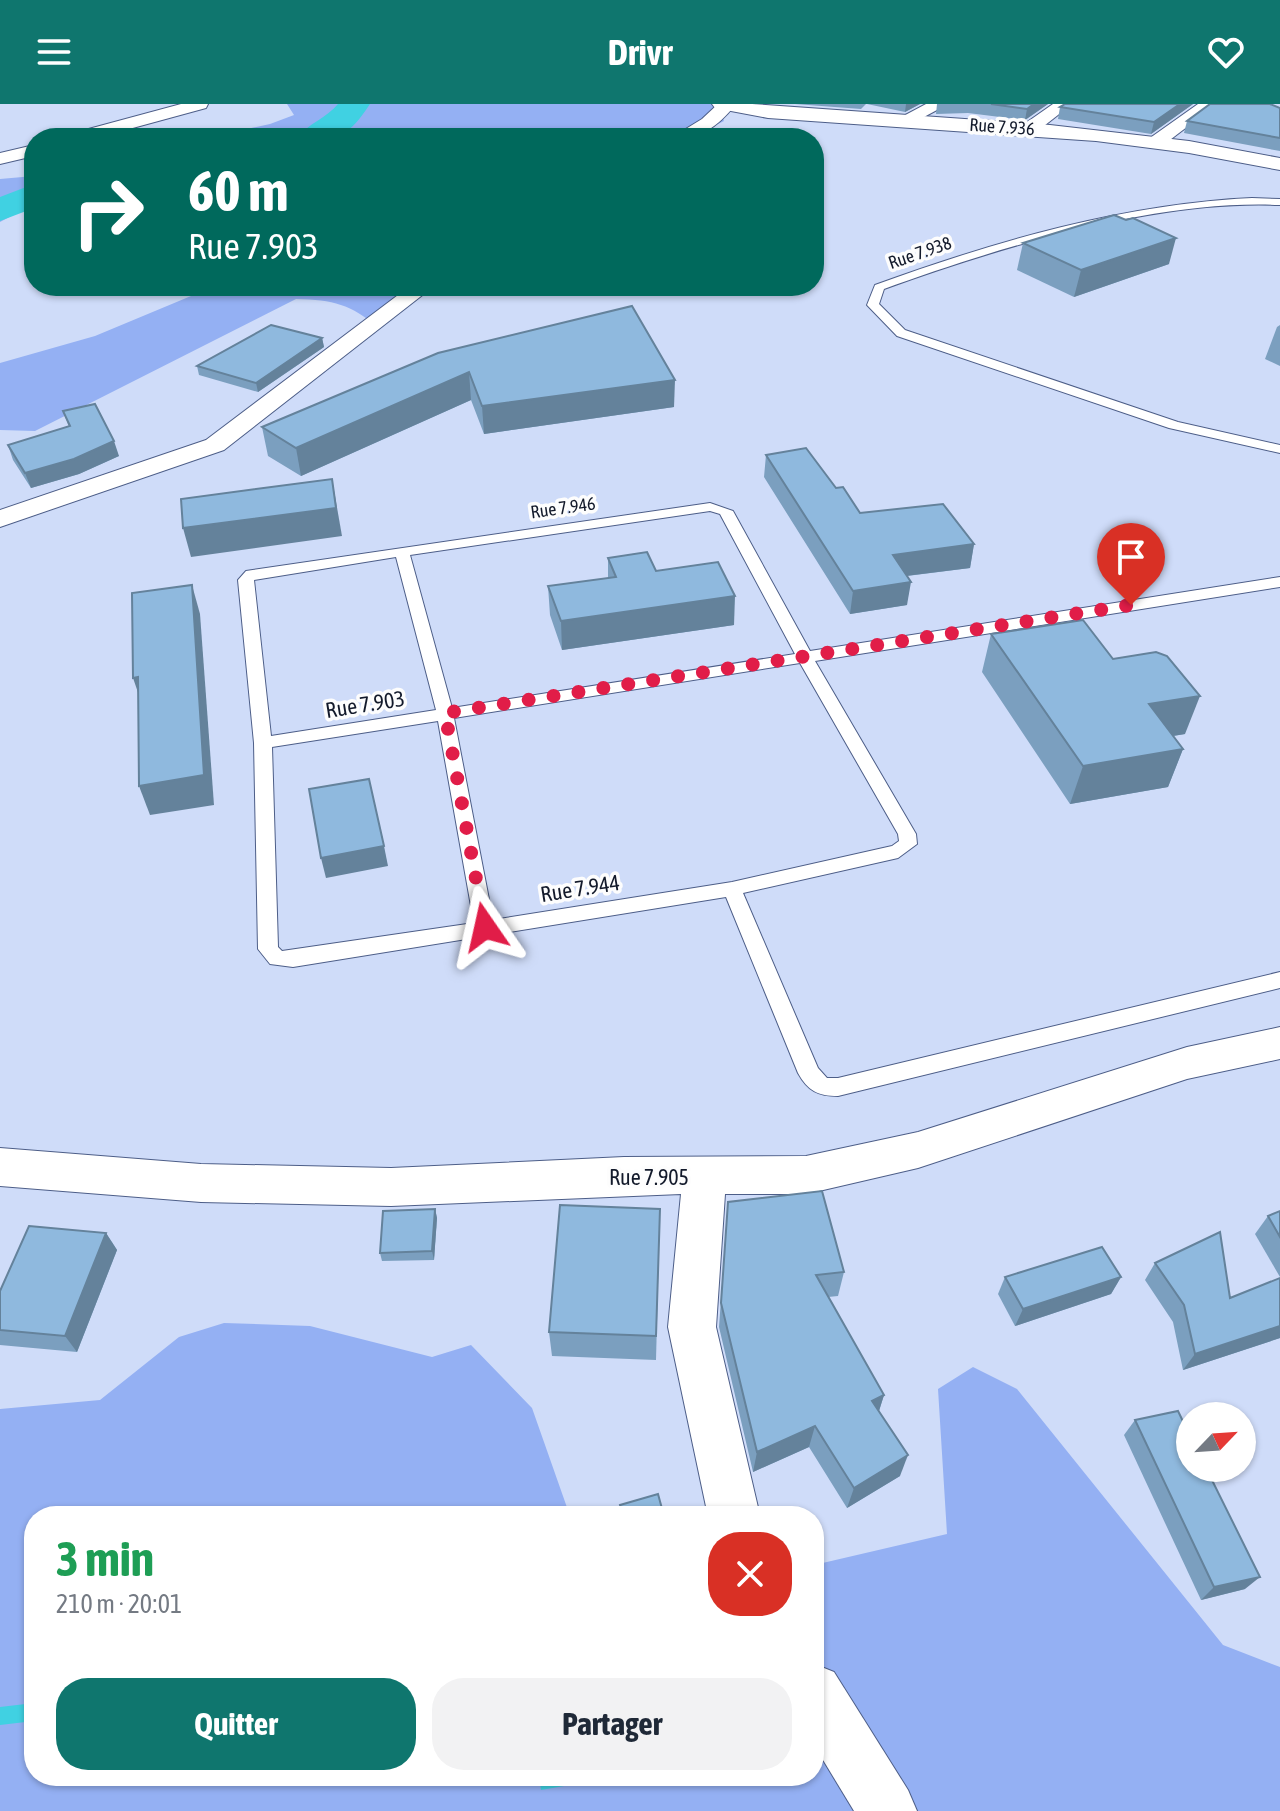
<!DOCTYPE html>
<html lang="fr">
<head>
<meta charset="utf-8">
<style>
  body { margin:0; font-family:"Asap Condensed",sans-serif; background:#f2f2f3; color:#1f2937; height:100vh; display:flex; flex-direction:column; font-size:30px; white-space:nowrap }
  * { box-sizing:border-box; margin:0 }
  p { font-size:26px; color:#747a83 }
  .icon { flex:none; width:44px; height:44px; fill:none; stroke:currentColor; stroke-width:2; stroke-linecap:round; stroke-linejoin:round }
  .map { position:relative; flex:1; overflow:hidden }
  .drawer { position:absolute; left:24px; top:1402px; width:800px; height:280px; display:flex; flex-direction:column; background:#fff; border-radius:32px; box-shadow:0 2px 6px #0004 }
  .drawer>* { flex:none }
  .banner { position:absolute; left:24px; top:24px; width:800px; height:168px; border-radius:32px; box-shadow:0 2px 6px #0004; background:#00695c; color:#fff; overflow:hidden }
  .needle { width:52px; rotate:65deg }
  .tools { position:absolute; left:1176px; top:1298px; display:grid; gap:16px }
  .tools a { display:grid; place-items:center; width:80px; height:80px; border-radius:50%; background:#fff; box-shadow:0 2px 6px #0004; font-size:40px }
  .pin { position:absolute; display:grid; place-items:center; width:68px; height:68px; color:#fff; margin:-82px -34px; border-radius:50% 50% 50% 0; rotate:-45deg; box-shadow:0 0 8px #0007 }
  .pin .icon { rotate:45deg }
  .me { position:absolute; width:88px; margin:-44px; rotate:349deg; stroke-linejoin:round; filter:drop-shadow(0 0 6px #0008) }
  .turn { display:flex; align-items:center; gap:28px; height:168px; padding:0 32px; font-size:36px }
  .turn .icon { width:104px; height:104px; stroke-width:2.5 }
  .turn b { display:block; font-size:56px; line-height:68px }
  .round { display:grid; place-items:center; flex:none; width:84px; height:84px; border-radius:32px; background:#f2f2f3 }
  .headline { display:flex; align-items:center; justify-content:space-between; height:136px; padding:0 32px }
  h1 { font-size:48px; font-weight:700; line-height:60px; color:#1e9e55 }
  .action { display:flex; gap:16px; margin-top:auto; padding:16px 32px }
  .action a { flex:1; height:92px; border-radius:32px; background:#0f766e; color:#fff; font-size:32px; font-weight:700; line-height:92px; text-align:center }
  .action a+a { background:#f2f2f3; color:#1f2937 }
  header { display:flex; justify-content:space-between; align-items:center; height:104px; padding:0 32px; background:#0f766e; color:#fff; font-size:36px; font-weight:700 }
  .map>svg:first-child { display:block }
</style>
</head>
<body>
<header><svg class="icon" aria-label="menu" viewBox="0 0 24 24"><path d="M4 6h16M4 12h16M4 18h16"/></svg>Drivr<svg class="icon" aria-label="heart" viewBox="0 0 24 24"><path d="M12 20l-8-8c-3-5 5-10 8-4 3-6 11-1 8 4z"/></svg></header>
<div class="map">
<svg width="1280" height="1707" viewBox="0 0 1280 1707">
  <rect width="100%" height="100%" fill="#cfdcf9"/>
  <!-- green -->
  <g fill="#94b0f3">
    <polygon points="287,0 718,0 724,17 691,34 204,34 270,20 294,11"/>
    <polygon points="34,72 34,100 0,118 0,75"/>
    <path d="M215,182H434L379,224C350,200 334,196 296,195L35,327L0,326V259L95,232Z"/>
    <polygon points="224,1219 310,1222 432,1253 471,1241 532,1304 570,1412 34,1412 34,1672 814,1672 814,1461 947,1430 938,1285 973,1263 1017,1285 1223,1541 1280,1563 1280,1707 0,1707 0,1305 100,1296 179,1233"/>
  </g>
  <!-- water -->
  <polygon fill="#40d1e2" points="539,1672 622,1672 541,1686"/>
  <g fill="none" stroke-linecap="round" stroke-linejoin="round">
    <!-- stream -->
    <polygon fill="#40d1e2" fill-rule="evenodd" points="34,1599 34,1617 0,1621 0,1603"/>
    <!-- river -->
    <g fill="#40d1e2" fill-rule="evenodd">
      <path d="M338,0H370C346,36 339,34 298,34C308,19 327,14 338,0Z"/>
      <polygon points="34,80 34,104 0,117 0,93"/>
    </g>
    <defs>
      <g id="service">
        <path d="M1252,94L1280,95V101C1156,95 1000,143 884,185L879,200L905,226L1178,318L1280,341V349L1169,324L897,232L867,201L875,181C996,137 1124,100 1252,94Z"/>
        <path d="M710,399L733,407L810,547L1280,473V483L815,557L916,730L917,740L898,754L743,789L818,964L827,974H838L1280,868V884L838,992C818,992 808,987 798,969L726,793L293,863L270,860L258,845L254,639L238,476L246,467ZM710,407L720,410L795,550L452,604L410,451ZM396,453L436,606L271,632L254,476ZM800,559L898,730L899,737L892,742L732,778L493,816L454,614ZM438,617L474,819L282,847L278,843L272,643Z"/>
      </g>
      <g id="minor">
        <polygon points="181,0 208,0 206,4 96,34 67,34 70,30"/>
        <path d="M718,0L735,1C717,24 701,34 671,34L702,15Z"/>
        <polygon points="926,0 948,0 911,20 899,20 896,16"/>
        <polygon points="1053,0 1072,0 1035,29 1023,29 1020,25 1023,21"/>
        <polygon points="1198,0 1217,0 1162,42 1150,42 1147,38 1150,34"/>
        <polygon points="34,41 34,52 0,60 0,49"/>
        <polygon points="410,182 434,182 224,346 0,423 0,406 206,336"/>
        <polygon points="1280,923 1280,955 1187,975 918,1064 806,1090 725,1090 716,1223 760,1412 708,1412 668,1223 681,1090 391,1102 201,1098 0,1082 0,1044 201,1060 391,1064 624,1053 806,1052 918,1028 1187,943"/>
        <polygon points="814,1560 834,1568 908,1686 917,1707 854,1707 814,1641"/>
      </g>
      <polygon id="tertiary" points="712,0 752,0 1050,21 1189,37 1280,54 1280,66 1189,49 1096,37 768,14 715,4"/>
    </defs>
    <!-- service casing -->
    <use href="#service" stroke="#4d5e88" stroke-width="2"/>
    <!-- minor casing -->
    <use href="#minor" stroke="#4d5e88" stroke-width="2"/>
    <!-- tertiary casing -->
    <use href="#tertiary" stroke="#4d5e88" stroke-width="2"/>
    <!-- service -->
    <use href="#service" fill="#fff" fill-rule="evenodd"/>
    <!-- minor -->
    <use href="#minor" fill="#fff" fill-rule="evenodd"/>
    <!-- tertiary -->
    <use href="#tertiary" fill="#fff" fill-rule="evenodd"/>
  </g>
  <!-- wall -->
  <g fill="#7b9fbf">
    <polygon points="795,0 866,0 861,5"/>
    <polygon points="867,0 920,0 905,8"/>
    <polygon points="937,0 1048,0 1025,16 968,9 936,10"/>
    <polygon points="1065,0 1193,0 1151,30 1058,15 1060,3"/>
    <polygon points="1280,4 1280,47 1184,29 1187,17"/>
    <polygon points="1126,116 1169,160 1074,193 1017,166 1023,139"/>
    <polygon points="1280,221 1280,262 1265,255 1277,223"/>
    <polygon points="322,234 324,243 258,288 199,271 197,262"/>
    <polygon points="438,249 674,303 484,330 471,296 301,372 268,352 262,323"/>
    <polygon points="63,307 119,352 79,370 31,384 13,356 8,341 69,323"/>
    <polygon points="766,351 836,384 860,409 974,440 970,464 907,472 907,501 850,510 764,373"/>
    <polygon points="608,454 656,467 734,521 562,546 550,511 548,482 608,474"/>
    <polygon points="991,530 1113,555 1185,630 1173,632 1183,645 1168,683 1070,700 982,568"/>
    <polygon points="728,1098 844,1168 838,1192 828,1193 884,1291 879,1307 900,1372 847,1404 809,1343 753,1368 719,1223"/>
    <polygon points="435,1105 437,1114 434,1156 382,1157 380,1149"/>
    <polygon points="660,1105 656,1256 552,1252 549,1228"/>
    <polygon points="1280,1107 1280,1173 1255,1130 1268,1112"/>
    <polygon points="106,1129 117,1146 77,1248 0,1241 0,1187"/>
    <polygon points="1155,1159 1230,1194 1280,1174 1280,1234 1183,1266 1173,1218 1145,1176"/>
    <polygon points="1005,1173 1121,1173 1111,1190 1015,1222 998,1190"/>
    <polygon points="1135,1316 1245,1485 1201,1496 1124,1331"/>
  </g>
  <!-- shaded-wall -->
  <g fill="#64829b">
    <polygon points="906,0 920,0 905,8"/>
    <polygon points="1034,0 1048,0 1025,16 1027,5"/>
    <polygon points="1180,0 1193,0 1151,30 1154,18"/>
    <polygon points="1176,134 1169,160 1074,193 1081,166"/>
    <polygon points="322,234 324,243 258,288 256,279"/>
    <polygon points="469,268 471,296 301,372 296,344"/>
    <polygon points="675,276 674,303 484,330 482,302"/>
    <polygon points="114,337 119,352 79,370 31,384 25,369"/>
    <polygon points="332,375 342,432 191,453 183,424"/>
    <polygon points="974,440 970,464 889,474 893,451"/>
    <polygon points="911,478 907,501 850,510 853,487"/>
    <polygon points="192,481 200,510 214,701 150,711 139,682"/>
    <polygon points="735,492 734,521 562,546 561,517"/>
    <polygon points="138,573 143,603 133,574"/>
    <polygon points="1200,592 1185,630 1135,638 1149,600"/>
    <polygon points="1183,645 1168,683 1070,700 1083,662"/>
    <polygon points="384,742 388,762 326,774 321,754"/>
    <polygon points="435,1105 437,1114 434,1156 432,1147"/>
    <polygon points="106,1129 117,1146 77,1248 65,1232"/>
    <polygon points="1121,1173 1111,1190 1015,1222 1023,1205"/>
    <polygon points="1280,1222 1280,1234 1183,1266 1195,1250"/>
    <polygon points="884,1291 877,1313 872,1297"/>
    <polygon points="815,1322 809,1343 753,1368 757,1348"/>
    <polygon points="908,1351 900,1372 847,1404 854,1384"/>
    <polygon points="1260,1473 1245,1485 1201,1496 1214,1483"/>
  </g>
  <!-- building -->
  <g fill="#8fb9de" stroke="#64829b" stroke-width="2">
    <polygon points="991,0 1034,0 1027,5"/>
    <polygon points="1065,0 1180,0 1154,18 1060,3"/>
    <polygon points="1210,0 1270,0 1280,4 1280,34 1187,17"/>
    <polygon points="1114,111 1126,116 1133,114 1176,134 1081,166 1023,139"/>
    <polygon points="632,202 675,276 482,302 469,268 296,344 262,323 438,249"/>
    <polygon points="271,221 322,234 256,279 197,262"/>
    <polygon points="95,300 114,337 74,355 25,369 8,341 70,322 63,307"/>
    <polygon points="806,344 836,384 843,383 860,409 943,400 974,440 893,451 911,478 853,487 766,351"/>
    <polygon points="332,375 336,404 183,424 181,395"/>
    <polygon points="647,448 656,467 718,458 735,492 561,517 548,482 616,473 608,454"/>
    <polygon points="192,481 204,671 139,682 138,573 133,574 132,489"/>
    <polygon points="1083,516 1113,555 1156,548 1167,552 1200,592 1149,600 1183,645 1083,662 991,530"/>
    <polygon points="369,675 384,742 321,754 309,685"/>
    <polygon points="822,1087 844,1168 816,1171 884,1291 872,1297 908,1351 854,1384 815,1322 757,1348 721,1199 728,1098"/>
    <polygon points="560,1101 660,1105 656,1232 549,1228"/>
    <polygon points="435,1105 432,1147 380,1149 383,1107"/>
    <polygon points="1280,1107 1280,1133 1268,1112"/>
    <polygon points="29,1122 106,1129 65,1232 0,1226 0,1187"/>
    <polygon points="1220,1128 1230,1194 1280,1174 1280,1222 1195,1250 1184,1201 1155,1159"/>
    <polygon points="1102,1143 1121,1173 1023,1205 1005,1173"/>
    <polygon points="1178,1307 1190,1332 1190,1364 1206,1364 1260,1473 1214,1483 1135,1316"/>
    <polygon points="658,1390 664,1412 623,1412 620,1401"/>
  </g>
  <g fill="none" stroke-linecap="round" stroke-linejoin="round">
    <!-- route -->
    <polyline stroke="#e11d48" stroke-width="14" stroke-dasharray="0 25.2" points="485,823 445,609 1131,501"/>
  </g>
  <g text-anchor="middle" stroke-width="7" stroke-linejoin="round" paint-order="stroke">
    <!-- far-street labels -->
    <g font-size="18" fill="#131a2b" stroke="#fdfdfd">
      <text transform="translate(1002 23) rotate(4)" y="6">Rue 7.936</text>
      <text transform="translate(920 149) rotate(-19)" y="6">Rue 7.938</text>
      <text transform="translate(563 404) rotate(-8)" y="6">Rue 7.946</text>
    </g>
    <!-- street labels -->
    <g font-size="22" fill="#131a2b" stroke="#fdfdfd">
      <text transform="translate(365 600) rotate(-9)" y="8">Rue 7.903</text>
      <text transform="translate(580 784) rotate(-9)" y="8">Rue 7.944</text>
      <text x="649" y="1081">Rue 7.905</text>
    </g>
  </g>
</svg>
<div class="tools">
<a><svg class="needle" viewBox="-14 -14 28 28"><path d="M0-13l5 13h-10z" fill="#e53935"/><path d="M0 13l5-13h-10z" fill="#747a83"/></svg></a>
</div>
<div class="pin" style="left:1131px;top:501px;background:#d93025"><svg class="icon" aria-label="arrive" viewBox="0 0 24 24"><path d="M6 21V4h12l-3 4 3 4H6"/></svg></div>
<svg class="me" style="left:485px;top:823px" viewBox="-20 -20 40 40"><path d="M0-17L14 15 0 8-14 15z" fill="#e11d48" stroke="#fff" stroke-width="4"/></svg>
<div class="banner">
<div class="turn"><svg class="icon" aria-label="right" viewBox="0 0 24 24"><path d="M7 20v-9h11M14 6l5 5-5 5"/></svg><div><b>60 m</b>Rue 7.903</div></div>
</div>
<section class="drawer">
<div class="headline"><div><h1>3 min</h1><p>210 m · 20:01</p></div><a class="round" style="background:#d93025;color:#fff"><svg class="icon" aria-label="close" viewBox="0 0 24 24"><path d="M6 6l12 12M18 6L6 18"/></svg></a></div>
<div class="action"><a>Quitter</a><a>Partager</a></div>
</section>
</div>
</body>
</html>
